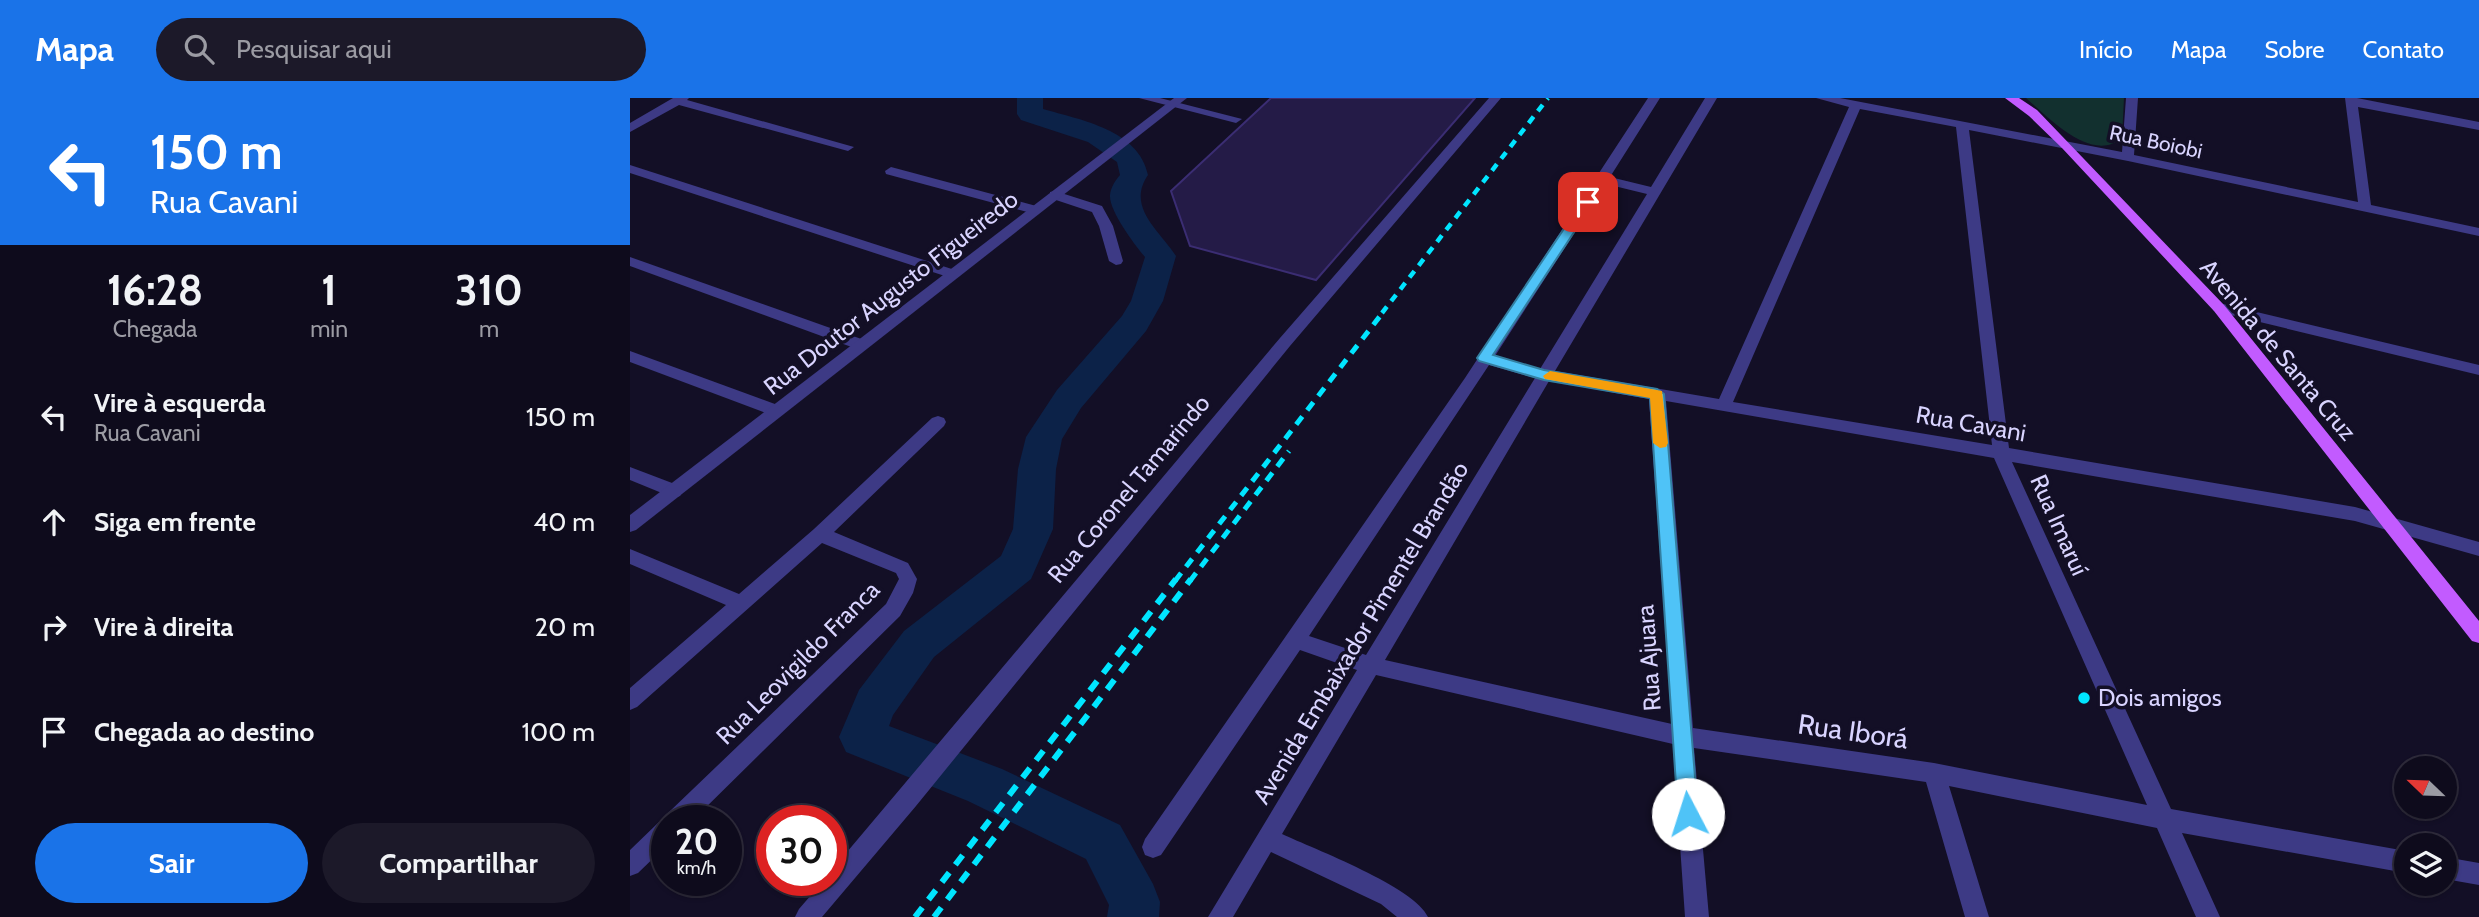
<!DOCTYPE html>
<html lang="pt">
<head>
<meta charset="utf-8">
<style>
  body { margin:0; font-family:Cabin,sans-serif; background:#1c1929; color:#f1f3f6; height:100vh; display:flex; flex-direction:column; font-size:26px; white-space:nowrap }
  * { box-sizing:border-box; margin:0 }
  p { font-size:23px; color:#9b9ba3 }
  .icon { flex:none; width:38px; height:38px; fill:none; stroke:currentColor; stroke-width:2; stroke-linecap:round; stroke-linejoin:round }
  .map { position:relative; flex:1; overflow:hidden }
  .drawer { display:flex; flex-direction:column; background:#0e0b1c; width:630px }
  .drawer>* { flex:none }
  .top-card { background:#1a73e8; color:#fff; overflow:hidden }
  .needle { width:46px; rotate:293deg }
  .fabs { position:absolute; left:1764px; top:658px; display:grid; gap:14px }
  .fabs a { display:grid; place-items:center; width:63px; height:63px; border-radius:50%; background:#0e0b1c; box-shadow:0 2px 5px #0004,0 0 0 2px #2e2b3b; font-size:35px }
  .speed { position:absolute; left:21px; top:707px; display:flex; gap:14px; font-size:35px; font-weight:700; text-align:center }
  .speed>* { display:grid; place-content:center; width:91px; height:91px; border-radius:50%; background:#0e0b1c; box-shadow:0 2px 5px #0004,0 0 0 2px #2e2b3b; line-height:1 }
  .speed small { font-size:18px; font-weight:400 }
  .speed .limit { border:10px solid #d22; background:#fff; color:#111 }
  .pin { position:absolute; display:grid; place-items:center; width:60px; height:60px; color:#fff; margin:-30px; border-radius:14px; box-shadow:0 4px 10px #0006 }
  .me { position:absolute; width:77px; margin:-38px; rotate:355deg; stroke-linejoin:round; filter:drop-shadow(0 0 5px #0008) }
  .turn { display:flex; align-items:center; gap:24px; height:147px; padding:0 35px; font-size:32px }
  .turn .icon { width:91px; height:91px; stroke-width:2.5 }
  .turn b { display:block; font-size:49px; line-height:60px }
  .eta { display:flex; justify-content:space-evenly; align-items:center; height:119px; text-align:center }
  .eta b { font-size:42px; font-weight:700; line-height:49px }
  .button { display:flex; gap:14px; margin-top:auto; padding:14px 35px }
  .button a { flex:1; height:80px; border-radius:42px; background:#1a73e8; color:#fff; font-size:28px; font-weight:700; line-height:80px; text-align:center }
  .button a+a { background:#1c1929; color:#f1f3f6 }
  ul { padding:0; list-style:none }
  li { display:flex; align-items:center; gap:21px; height:105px; padding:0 35px }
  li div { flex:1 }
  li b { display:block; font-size:26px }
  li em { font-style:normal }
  header { display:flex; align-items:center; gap:42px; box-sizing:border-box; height:98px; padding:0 35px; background:#1a73e8; color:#fff }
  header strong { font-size:33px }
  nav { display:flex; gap:38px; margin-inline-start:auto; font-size:24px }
  .search { width:490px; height:63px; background:#1c1929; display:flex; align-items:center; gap:18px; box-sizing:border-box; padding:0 24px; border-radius:38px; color:#9b9ba3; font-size:26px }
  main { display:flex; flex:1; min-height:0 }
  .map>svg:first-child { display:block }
</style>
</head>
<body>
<header>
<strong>Mapa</strong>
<div class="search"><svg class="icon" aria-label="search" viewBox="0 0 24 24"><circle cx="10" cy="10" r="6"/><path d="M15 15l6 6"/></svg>Pesquisar aqui</div>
<nav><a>Início</a><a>Mapa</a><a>Sobre</a><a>Contato</a></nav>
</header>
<main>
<section class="drawer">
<div class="top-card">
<div class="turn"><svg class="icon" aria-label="left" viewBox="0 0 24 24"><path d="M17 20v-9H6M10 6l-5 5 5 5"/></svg><div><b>150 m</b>Rua Cavani</div></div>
</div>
<div class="eta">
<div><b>16:28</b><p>Chegada</p></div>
<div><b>1</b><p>min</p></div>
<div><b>310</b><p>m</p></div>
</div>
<ul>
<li><svg class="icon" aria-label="left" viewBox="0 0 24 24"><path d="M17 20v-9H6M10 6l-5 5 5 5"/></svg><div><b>Vire à esquerda</b><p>Rua Cavani</p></div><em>150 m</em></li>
<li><svg class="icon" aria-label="ahead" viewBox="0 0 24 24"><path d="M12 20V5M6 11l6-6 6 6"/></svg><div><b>Siga em frente</b></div><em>40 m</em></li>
<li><svg class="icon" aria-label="right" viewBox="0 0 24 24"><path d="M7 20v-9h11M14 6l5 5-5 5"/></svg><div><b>Vire à direita</b></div><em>20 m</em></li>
<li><svg class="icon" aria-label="arrive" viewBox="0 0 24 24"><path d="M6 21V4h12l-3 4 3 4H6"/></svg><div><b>Chegada ao destino</b></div><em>100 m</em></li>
</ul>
<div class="button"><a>Sair</a><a>Compartilhar</a></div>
</section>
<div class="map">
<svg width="1849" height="819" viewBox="0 0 1849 819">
  <rect width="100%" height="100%" fill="#130f26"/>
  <!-- green -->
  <path fill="#12302f" d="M1396,0H1494L1492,40C1461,66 1418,19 1396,0Z"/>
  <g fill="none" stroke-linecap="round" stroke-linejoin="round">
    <!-- river -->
    <path fill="#0c2248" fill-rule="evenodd" d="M387,0H413V11C451,22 509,32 518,77C496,109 529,132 546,158L533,203L516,233L451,310L432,341L426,371L423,431L401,481L304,559L263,617L259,628L372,671L490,727L523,786L530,804L529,819H477L479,807L456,761L338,703L216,654L209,639L229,592L274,533L371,458L383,431L388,371L396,339L427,292L492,218L501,203L515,159C505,147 479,113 480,97C481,89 485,83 490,77L487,64L458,44L391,22L387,16Z"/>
  </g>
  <!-- building -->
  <polygon fill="#241b47" stroke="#3b2d73" stroke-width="2" points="641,0 845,0 686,182 560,148 541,93"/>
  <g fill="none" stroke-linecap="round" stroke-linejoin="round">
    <!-- minor -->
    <g fill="#3d3a85" fill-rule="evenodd">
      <polygon points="43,0 59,0 57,2 224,49 218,53 49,7 0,34 0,25"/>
      <polygon points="509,0 530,0 612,21 606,25"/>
      <polygon points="859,0 871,0 660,248 286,708 192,819 165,819 169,811 194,782 201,782 201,773 650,240"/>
      <path d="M1018,0H1030L980,79L1021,89L1075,0H1087L925,273L1089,301L1219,9L1186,0H1210L1492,54L1496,0H1508L1504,57L1728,104L1715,0H1727L1849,24V32L1728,9L1741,107L1849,130V138L1498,63L1339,32L1379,350L1725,409L1849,444V458L1725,423L1382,364L1541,711L1776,753V775L1552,735L1590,819H1566L1527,730L1319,688L1359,819H1335L1296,684L1064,650L1079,819H1055L1043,646L746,577L652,736C684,751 785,789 798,819H767L751,806L641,754L603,819H578L727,572L670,552L531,757L523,760L515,757L512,749L515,741L835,280ZM1230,11L1326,29L1362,347L1103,304ZM976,86L1017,96L910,271L865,258ZM859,267L905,280L736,557L679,538ZM919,283L1019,301L1042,626L755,562ZM1036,303L1364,360L1517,707L1304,665L1063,630Z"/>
      <polygon points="0,67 328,173 330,176 328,179 318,179 0,75"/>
      <polygon points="261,69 410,109 412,112 405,116 256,76 255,73"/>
      <polygon points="425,93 472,108 483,128 493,163 491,166 486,167 479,163 469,128 462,114 420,100 420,94"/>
      <polygon points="0,159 237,243 240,247 232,252 227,251 0,168"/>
      <polygon points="1589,205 1849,267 1849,277 1584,213 1582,210"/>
      <polygon points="0,253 153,309 155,313 147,319 141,317 0,264"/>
      <polygon points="308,318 314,320 316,324 314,328 204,434 278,465 287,481 283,495 270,518 62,723 37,723 37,747 8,775 0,778 0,752 29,724 36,722 38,715 256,506 269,481 266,475 192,445 7,609 0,612 0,590 96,507 0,466 0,451 109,496 184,431 302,320"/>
      <polygon points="0,369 50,388 53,393 50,398 44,400 0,382"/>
      <polygon points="1815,759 1849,765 1849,787 1815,781"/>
    </g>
    <!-- tertiary -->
    <polygon fill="#3d3a85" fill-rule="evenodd" points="544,0 557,0 6,432 0,434 0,417"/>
    <!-- primary -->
    <polygon fill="#c25bff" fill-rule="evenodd" points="1375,0 1389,0 1407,12 1594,207 1849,523 1849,545 1842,543 1584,213 1432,50 1399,18"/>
    <!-- rail-far2 -->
    <polyline stroke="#00e5ff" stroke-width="4.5" stroke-dasharray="8 7" stroke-linecap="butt" points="752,215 918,0"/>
    <!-- rail-far1 -->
    <g stroke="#00e5ff" stroke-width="5" stroke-dasharray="10 8" stroke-linecap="butt">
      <polyline points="545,483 754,213"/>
      <polyline points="560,483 659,353"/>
    </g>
    <!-- rail -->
    <g stroke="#00e5ff" stroke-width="6" stroke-dasharray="12 10" stroke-linecap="butt">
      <polyline points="285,819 546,481"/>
      <polyline points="304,819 561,481"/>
    </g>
  </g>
  <!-- route -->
  <polygon fill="#4fc3f7" stroke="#337fa1" stroke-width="2" points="958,100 964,104 863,257 914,272 1027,291 1034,296 1068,716 1065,722 1058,725 1051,722 1048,716 1020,300 914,282 849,263 847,260 954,101"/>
  <!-- slow -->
  <polygon fill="#f59e0b" points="920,273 1032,293 1038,345 1036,349 1030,350 1023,345 1020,300 915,281 913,278"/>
  <!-- markers -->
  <circle fill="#00e5ff" stroke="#130f26" stroke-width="2.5" cx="1454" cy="600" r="7"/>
  <g text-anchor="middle" stroke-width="7" stroke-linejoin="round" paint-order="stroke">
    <!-- far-street labels -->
    <g font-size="21" fill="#d9d4ff" stroke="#130f26">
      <text transform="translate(1526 44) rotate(12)" y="7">Rua Boiobi</text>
    </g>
    <!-- street labels -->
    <g font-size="24" fill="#d9d4ff" stroke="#130f26">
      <text transform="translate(261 195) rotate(-38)" y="8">Rua Doutor Augusto Figueiredo</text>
      <text transform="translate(1648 252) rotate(50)" y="8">Avenida de Santa Cruz</text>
      <text transform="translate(1341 326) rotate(10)" y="8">Rua Cavani</text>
      <text transform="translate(499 391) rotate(-50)" y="8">Rua Coronel Tamarindo</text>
      <text transform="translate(1429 427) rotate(66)" y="8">Rua Imaruí</text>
      <text transform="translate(731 535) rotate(-59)" y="8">Avenida Embaixador Pimentel Brandão</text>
      <text transform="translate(1019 560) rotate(-94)" y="8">Rua Ajuara</text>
      <text transform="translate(168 565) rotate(-45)" y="8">Rua Leovigildo Franca</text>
    </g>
    <!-- poi labels -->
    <g font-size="24" fill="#d9d4ff" stroke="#130f26" text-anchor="start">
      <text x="1468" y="608">Dois amigos</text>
    </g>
    <!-- near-street labels -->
    <g font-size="28" fill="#d9d4ff" stroke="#130f26">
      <text transform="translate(1223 633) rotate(8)" y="10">Rua Iborá</text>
    </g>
  </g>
</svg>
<div class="fabs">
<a><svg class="needle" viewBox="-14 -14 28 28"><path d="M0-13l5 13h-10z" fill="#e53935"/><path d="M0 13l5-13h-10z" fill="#9b9ba3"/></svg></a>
<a><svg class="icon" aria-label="layers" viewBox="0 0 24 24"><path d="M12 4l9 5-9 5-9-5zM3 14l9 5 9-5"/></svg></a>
</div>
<div class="speed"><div>20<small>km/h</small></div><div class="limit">30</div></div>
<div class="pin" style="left:958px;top:104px;background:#d93025"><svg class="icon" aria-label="arrive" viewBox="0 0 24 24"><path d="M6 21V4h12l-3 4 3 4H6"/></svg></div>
<svg class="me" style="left:1058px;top:716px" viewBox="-20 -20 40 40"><circle r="19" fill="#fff"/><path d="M0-13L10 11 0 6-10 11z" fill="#4fc3f7"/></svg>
</div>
</main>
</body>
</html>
